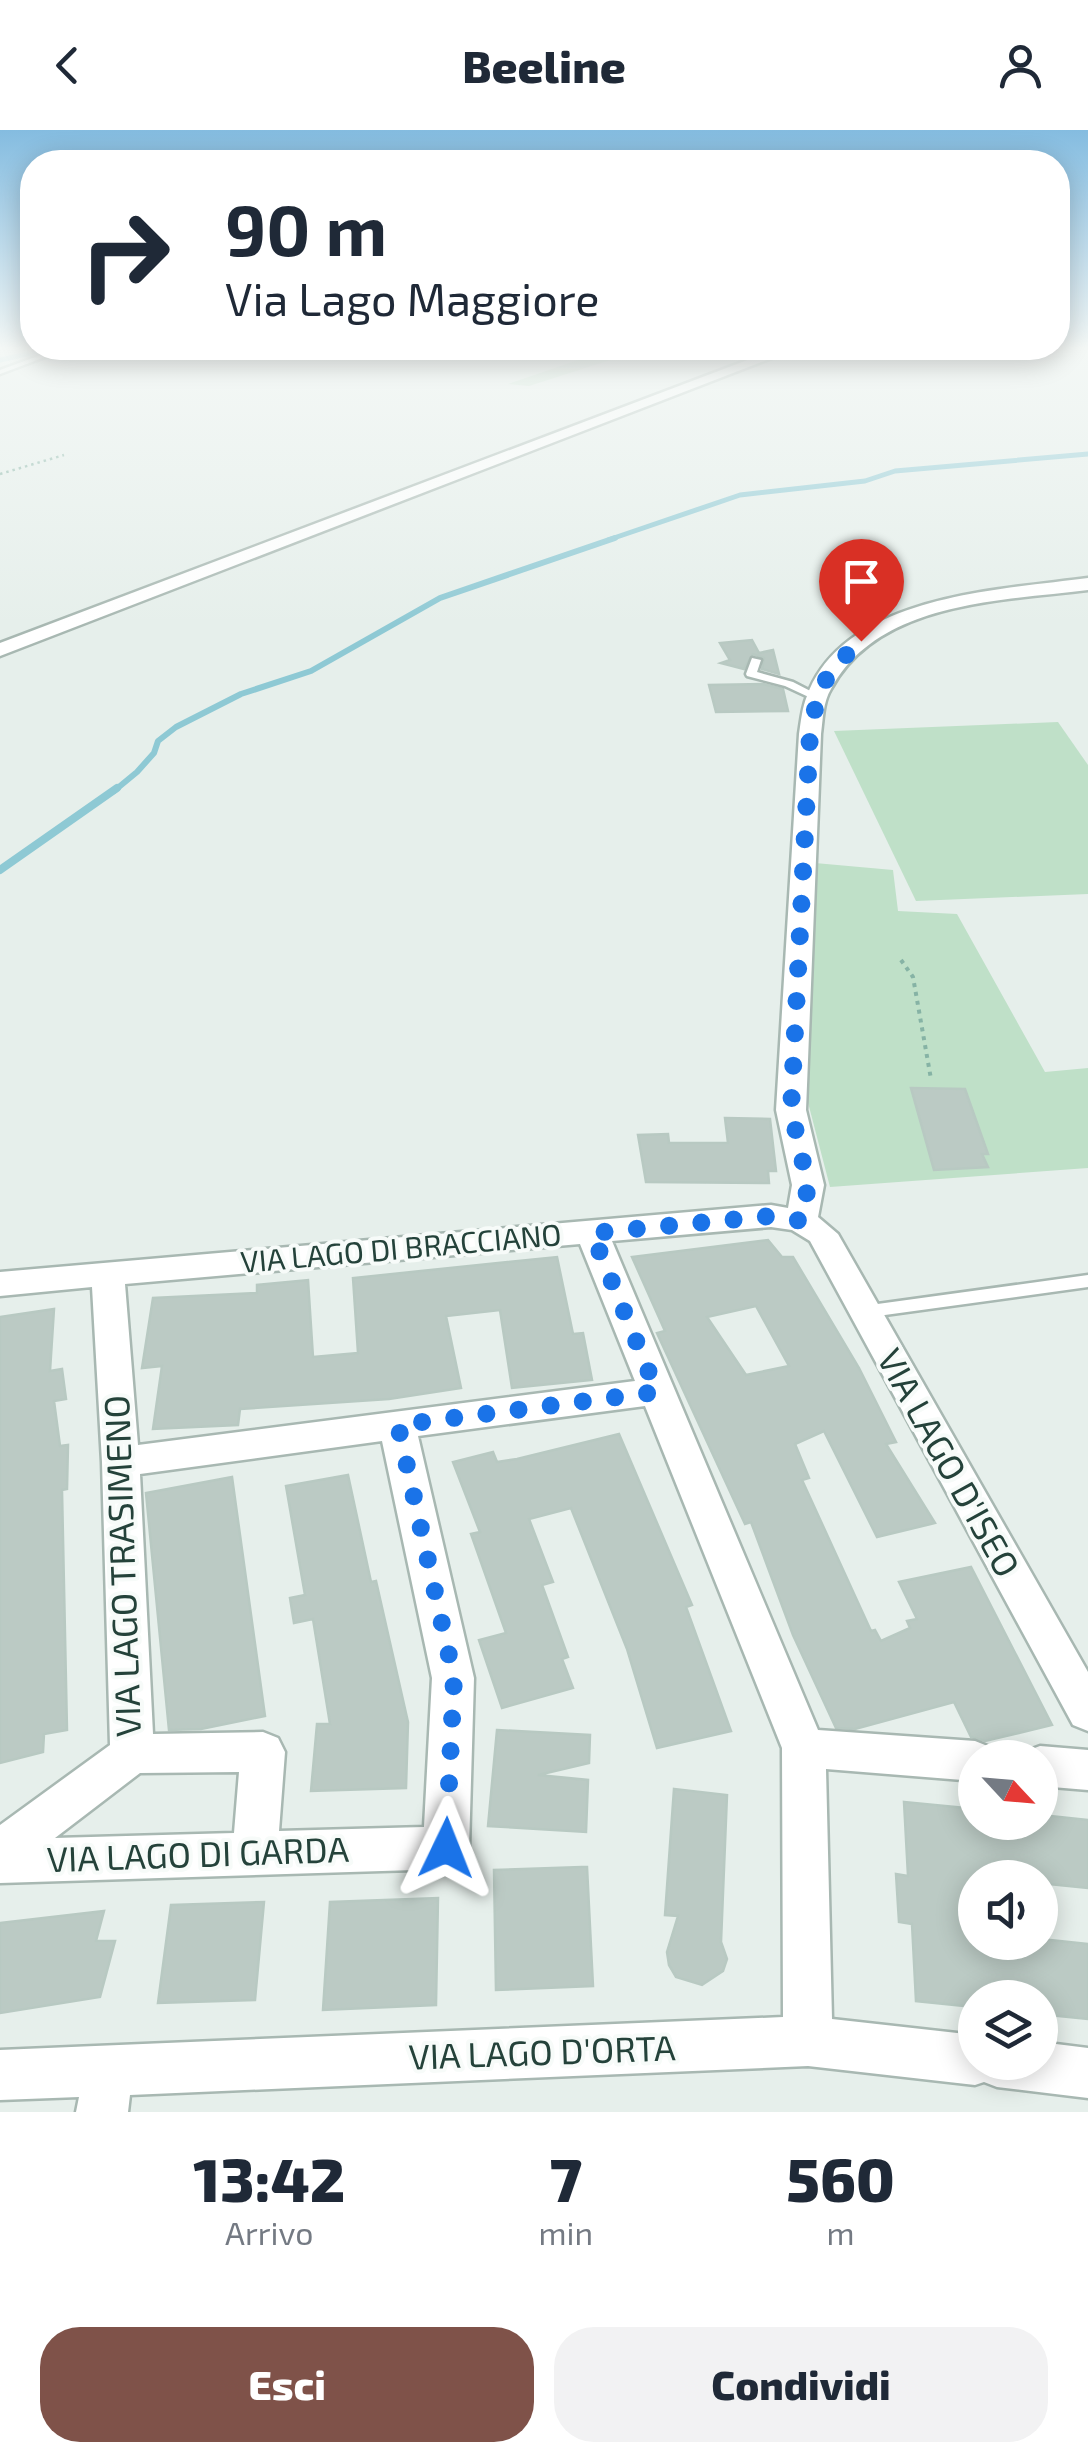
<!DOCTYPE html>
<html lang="it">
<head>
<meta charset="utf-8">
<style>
  body { margin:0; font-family:"Exo 2",sans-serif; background:#f2f2f3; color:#1f2937; height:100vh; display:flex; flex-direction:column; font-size:38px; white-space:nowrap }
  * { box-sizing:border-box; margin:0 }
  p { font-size:32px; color:#747a83 }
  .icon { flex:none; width:55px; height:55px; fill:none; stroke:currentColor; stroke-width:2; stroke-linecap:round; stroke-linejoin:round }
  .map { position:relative; height:1982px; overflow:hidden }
  .drawer { display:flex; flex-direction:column; background:#fff; flex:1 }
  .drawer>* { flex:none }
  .banner { position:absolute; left:20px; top:20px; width:1050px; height:210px; border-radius:40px; box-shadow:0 5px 25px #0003; background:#fff; color:#1f2937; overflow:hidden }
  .needle { width:65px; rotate:116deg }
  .fabs { position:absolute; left:958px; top:1610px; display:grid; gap:20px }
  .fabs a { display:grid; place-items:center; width:100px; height:100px; border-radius:50%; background:#fff; box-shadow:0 5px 25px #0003; font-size:50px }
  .pin { position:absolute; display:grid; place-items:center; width:85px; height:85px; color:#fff; margin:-102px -42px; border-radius:50% 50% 50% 0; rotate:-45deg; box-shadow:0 0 10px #0007 }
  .pin .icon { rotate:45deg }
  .me { position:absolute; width:110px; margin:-55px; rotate:2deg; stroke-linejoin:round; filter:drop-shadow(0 0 8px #0008) }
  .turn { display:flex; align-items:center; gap:35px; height:210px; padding:0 40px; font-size:45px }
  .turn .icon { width:130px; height:130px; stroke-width:2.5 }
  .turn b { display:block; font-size:70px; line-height:85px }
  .eta { display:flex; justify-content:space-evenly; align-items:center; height:170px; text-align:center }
  .eta b { font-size:60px; font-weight:800; line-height:70px }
  .cta { display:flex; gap:20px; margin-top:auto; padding:20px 40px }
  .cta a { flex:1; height:115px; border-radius:40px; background:#7f5249; color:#fff; font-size:40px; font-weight:800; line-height:115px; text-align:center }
  .cta a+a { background:#f2f2f3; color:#1f2937 }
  header { display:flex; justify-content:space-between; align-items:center; height:130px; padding:0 40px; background:#fff; font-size:45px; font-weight:800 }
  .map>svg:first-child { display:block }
</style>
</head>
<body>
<header><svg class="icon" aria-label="back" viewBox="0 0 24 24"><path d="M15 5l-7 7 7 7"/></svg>Beeline<svg class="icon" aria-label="person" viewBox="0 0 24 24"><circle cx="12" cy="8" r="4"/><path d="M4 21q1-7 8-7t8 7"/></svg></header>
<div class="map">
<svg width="1088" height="1982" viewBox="0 0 1088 1982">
  <rect width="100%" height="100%" fill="#e6efeb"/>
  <!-- green -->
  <g fill="#bfe0c8">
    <polygon points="613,218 648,218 529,256 508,254"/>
    <polygon points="1058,592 1088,635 1088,764 916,771 834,601"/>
    <polygon points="815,733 893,740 898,781 957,784 1045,942 1088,938 1088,1038 830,1057 805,961"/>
  </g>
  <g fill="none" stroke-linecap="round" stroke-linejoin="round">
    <!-- stream-far2 -->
    <g stroke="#8ec9d4" stroke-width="5">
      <polyline points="0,230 55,218"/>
      <polyline points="608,410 740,365 865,351 895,341 1088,324"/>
    </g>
    <!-- stream-far1 -->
    <polyline stroke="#8ec9d4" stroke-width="6" points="114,661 137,642 154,623 158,611 176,597 241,564 311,541 440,468 615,408"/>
    <!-- stream -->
    <polyline stroke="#8ec9d4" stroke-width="8" points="0,740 117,658"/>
  </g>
  <!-- building -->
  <g fill="#bbcac4" stroke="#b8c9c2" stroke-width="2.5" fill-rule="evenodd">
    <polygon points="752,510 759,523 773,520 779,544 762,539 764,528 753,524 744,539 721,533 730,530 720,513"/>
    <polygon points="763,554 783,559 788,581 716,582 709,555"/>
    <polygon points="911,958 965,959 988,1024 982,1024 988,1037 934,1040"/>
    <polygon points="725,988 770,989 776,1041 768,1041 769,1053 646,1052 638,1005 668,1004 669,1013 728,1013"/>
    <path d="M768,1110L782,1127H793L859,1238L896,1312L886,1314L935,1393L877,1407L824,1301L795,1314L809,1348L802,1350L871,1501L875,1500L881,1511L910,1498L907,1491L917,1489L899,1452L971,1437L1052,1595L985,1611L971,1607L954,1572L855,1599L836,1598L793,1505L751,1392L745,1394L657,1203L665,1201L632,1127ZM756,1176L789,1236L746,1245L707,1187Z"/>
    <polygon points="557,1127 573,1204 583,1203 592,1250 512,1258 500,1180 446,1186 461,1258 389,1269 240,1279 238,1295 153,1299 162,1236 142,1238 153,1168 257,1163 257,1155 308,1150 313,1227 358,1223 353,1148"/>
    <polygon points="54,1179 50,1241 62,1239 66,1269 54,1271 60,1316 68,1315 67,1359 62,1360 67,1600 44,1604 43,1622 0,1633 0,1187"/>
    <polygon points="619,1304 692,1475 686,1477 731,1601 657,1618 627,1519 571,1378 529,1389 553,1452 542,1455 568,1527 562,1529 573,1558 502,1578 479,1510 506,1503 471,1404 480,1402 453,1332 493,1322 497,1332 517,1329"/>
    <polygon points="348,1345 371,1452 376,1451 408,1592 406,1658 311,1661 317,1594 330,1594 313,1489 294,1493 290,1468 305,1465 286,1356"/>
    <polygon points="232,1347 265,1586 201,1599 169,1600 146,1363"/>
    <polygon points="497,1600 590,1605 589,1633 538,1645 588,1650 586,1702 488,1696"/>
    <polygon points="674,1659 727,1665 721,1812 727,1829 723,1841 702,1855 676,1847 669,1835 667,1822 678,1786 665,1785"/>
    <polygon points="904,1672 975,1679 975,1692 1040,1692 1040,1685 1088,1690 1088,1758 1040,1753 1040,1748 975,1748 975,1812 1040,1812 1040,1809 1088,1814 1088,1889 1040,1884 1040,1868 975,1868 975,1877 916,1871 912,1794 899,1792 896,1744 908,1746"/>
    <polygon points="582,1737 587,1737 593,1856 496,1860 494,1740"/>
    <polygon points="438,1768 436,1875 323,1880 330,1772"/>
    <polygon points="264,1772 255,1870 158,1873 171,1775"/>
    <polygon points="104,1781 96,1811 115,1811 100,1867 0,1883 0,1793"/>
  </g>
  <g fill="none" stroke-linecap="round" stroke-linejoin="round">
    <defs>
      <g id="lane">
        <polygon points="60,218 69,218 0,244 0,240"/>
        <polygon points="752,528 761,530 757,542 793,552 822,567 813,569 785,556 747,546 746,544"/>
        <polygon points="1088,1145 1088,1157 863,1188 857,1186 854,1182 857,1178 863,1176"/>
      </g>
      <g id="street">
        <polygon points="779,218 798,218 0,526 0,513"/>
        <path d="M1088,448V460C1001,471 878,471 831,559C823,572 823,589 821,604L806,980L824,1055L818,1087L838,1104L1088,1542V1601L1073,1595L810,1111L792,1100L771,1097L612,1111L818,1600L975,1611L990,1617L995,1628H975V1651L826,1639L832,1889L975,1905V1932H1040V1912L1088,1918V1968L997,1957L984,1952L975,1955L808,1936L130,1965L128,1982H76L79,1967L0,1970V1920L783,1887L782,1618L645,1276L418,1306L474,1548L469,1718L462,1733L446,1739L0,1753V1695L110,1615L102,1332L92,1157L0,1166V1142L771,1075L788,1078L792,1055L776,980L799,604C801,591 802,578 807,566C844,465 999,460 1088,448ZM580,1114L635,1251L138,1315L125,1154ZM382,1311L432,1548L424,1697L279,1701L285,1622L278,1608L263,1602L153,1604L140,1344ZM239,1642L234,1703L55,1708L140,1643Z"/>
        <polygon points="1040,1616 1088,1620 1088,1660 1040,1656 1040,1628 1022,1628 1024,1622"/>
      </g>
    </defs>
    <!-- lane casing -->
    <use href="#lane" stroke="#a8b8b2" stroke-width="5"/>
    <!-- street casing -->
    <use href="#street" stroke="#a8b8b2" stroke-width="5"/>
    <!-- path-far1 -->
    <polyline stroke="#86b3a5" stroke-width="2.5" stroke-dasharray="2.5 4" stroke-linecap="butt" points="0,344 64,325"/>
    <!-- path -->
    <polyline stroke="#86b3a5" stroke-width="4" stroke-dasharray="4 5" stroke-linecap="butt" points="901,830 913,847 931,949"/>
    <!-- lane -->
    <use href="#lane" fill="#fff" fill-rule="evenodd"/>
    <!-- street -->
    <use href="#street" fill="#fff" fill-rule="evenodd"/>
  </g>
  <!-- sky -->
  <linearGradient id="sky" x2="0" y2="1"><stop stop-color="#84bce0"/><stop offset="0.44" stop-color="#f4f8f6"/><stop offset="1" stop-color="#f4f8f6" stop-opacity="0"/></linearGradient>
  <rect width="1088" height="496" fill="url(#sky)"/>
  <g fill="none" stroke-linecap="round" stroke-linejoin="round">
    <!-- route -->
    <path stroke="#1a73e8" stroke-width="18" stroke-dasharray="0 32.4" d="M446,1718L454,1548L398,1295L657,1262L592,1103L771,1086L802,1091L808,1055L791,980L810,604C819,554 824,545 861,511"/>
  </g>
  <g text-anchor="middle" stroke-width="8" stroke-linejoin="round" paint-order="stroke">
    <!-- street labels -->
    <g font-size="30" fill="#24423a" stroke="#f7fbf9">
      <text transform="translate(401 1119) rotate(-5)" y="10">VIA LAGO DI BRACCIANO</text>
    </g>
    <!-- near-street labels -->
    <g font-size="35" fill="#24423a" stroke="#f7fbf9">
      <text transform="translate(948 1333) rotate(61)" y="12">VIA LAGO D'ISEO</text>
      <text transform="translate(123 1436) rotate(-92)" y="12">VIA LAGO TRASIMENO</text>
      <text transform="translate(198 1725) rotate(-2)" y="12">VIA LAGO DI GARDA</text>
      <text transform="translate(542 1923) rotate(-2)" y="12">VIA LAGO D'ORTA</text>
    </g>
  </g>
</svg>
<div class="fabs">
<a><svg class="needle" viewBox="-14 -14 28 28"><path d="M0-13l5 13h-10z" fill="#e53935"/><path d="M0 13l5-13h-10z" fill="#747a83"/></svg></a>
<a><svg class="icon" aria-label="sound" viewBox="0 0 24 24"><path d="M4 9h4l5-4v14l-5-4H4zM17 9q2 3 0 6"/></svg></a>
<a><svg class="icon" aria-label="layers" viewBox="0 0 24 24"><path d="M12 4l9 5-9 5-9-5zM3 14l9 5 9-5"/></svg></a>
</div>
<div class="pin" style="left:861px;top:511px;background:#d93025"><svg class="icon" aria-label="arrive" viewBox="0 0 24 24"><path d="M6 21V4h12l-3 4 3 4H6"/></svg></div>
<svg class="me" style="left:446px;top:1718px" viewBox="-20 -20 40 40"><path d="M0-17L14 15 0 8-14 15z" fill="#1a73e8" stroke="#fff" stroke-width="4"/></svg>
<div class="banner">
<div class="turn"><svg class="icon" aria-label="right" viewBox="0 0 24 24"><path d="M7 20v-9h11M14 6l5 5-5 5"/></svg><div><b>90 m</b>Via Lago Maggiore</div></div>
</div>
</div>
<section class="drawer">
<div class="eta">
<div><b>13:42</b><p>Arrivo</p></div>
<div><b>7</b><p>min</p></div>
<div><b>560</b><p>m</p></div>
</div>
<div class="cta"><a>Esci</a><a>Condividi</a></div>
</section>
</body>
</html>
